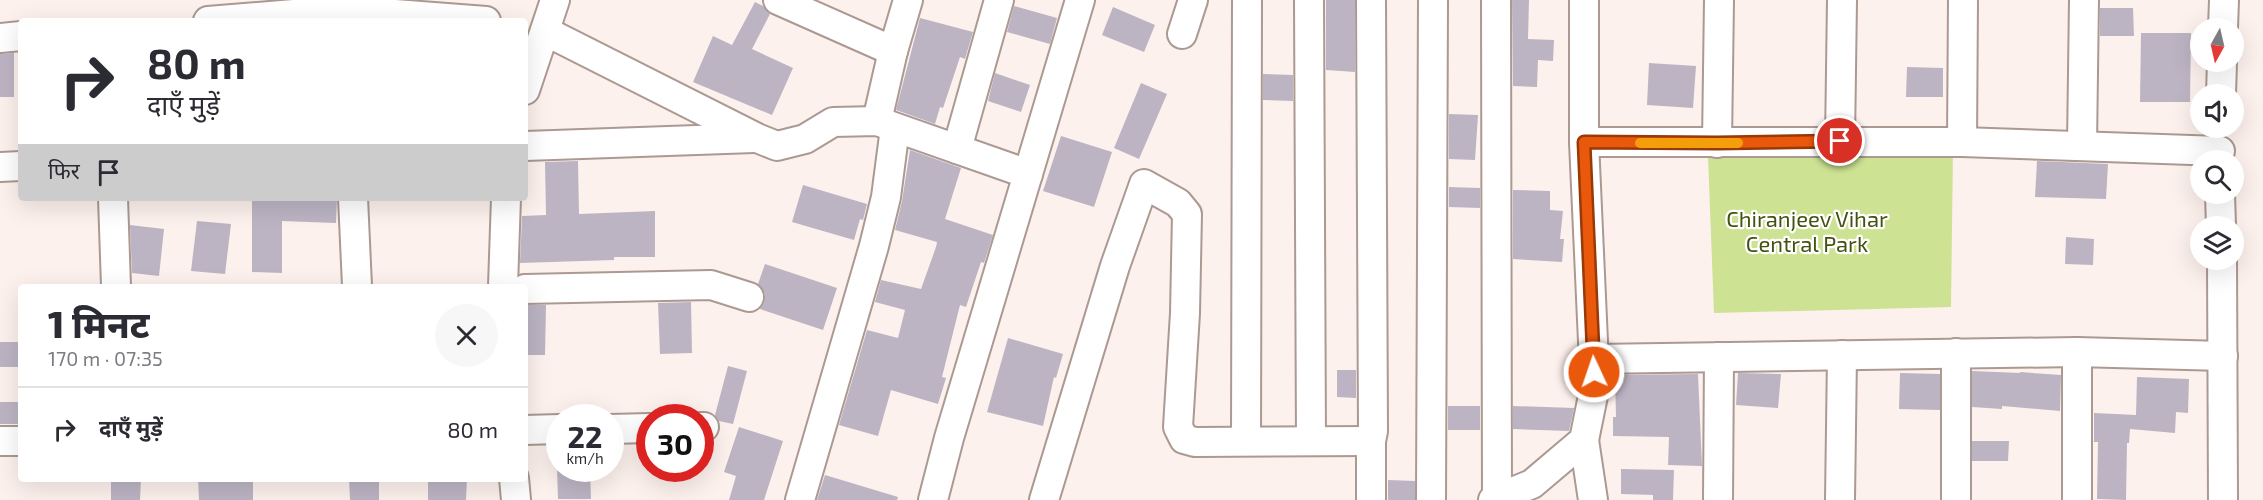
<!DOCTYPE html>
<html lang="hi">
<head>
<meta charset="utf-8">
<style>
  body { margin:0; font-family:"Exo 2","Noto Sans Devanagari",sans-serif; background:#f7f7f7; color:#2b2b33; height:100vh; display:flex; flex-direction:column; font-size:22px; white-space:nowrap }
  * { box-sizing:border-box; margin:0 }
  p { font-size:20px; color:#7c7c81 }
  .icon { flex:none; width:33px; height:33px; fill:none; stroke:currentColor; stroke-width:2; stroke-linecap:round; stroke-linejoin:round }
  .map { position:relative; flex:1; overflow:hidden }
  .side { position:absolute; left:18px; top:284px; width:510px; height:198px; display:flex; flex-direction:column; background:#fff; border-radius:6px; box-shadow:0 6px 24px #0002 }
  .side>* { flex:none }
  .guide { position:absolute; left:18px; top:18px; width:510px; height:183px; border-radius:6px; box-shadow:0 6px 24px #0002; background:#fff; color:#2b2b33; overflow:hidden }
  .needle { width:39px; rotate:188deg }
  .fabs { position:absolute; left:2190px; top:18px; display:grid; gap:12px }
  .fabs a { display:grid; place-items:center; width:54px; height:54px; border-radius:50%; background:#fff; box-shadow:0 6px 24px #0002; font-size:30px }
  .speed { position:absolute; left:546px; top:404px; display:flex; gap:12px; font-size:30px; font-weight:700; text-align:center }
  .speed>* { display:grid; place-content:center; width:78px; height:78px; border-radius:50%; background:#fff; box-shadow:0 6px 24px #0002; line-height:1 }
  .speed small { font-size:15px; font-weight:400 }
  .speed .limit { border:9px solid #d22; background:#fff; color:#111 }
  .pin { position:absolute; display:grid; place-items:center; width:51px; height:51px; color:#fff; margin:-26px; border:3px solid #fff; border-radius:50%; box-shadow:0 2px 6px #0007 }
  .me { position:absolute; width:66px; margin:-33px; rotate:357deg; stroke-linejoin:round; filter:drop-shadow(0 0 4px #0008) }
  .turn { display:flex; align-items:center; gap:21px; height:126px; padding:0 30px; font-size:27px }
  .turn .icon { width:78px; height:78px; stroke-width:2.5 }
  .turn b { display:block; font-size:42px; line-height:51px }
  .then { display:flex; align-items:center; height:57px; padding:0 30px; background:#0003; gap:12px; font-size:22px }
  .round { display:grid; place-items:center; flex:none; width:63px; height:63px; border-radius:32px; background:#f7f7f7 }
  .head { display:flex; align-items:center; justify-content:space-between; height:102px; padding:0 30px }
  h1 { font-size:36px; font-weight:800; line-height:45px }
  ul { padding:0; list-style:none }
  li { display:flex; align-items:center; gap:18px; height:84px; padding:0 30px; border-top:2px solid #e1e1e2 }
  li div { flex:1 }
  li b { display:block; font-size:22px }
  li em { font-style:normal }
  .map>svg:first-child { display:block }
</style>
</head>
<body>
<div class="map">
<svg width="2263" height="500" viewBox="0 0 2263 500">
  <rect width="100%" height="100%" fill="#fdf1ed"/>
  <!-- green -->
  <polygon fill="#cde292" points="1953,148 1951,307 1714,313 1708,156"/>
  <!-- building -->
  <g fill="#bcb4c3">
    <polygon points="1326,0 1355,0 1355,72 1326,70"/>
    <polygon points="1512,0 1529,0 1528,39 1554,40 1553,61 1538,60 1537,87 1513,86"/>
    <polygon points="755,2 763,6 770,14 752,49 793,68 772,115 693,82 713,36 732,45"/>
    <polygon points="1014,6 1057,18 1050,44 1007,32"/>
    <polygon points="1113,7 1155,25 1144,52 1102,35"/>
    <polygon points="2100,8 2133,8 2134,36 2100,36"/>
    <polygon points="920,18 973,32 965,59 960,57 943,108 940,107 935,124 896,110"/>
    <polygon points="2141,33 2191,33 2190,102 2140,102"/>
    <polygon points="14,53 14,97 0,97 0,54"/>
    <polygon points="1649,63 1696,66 1693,108 1647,105"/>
    <polygon points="1907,67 1943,68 1943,97 1906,97"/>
    <polygon points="995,73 1030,85 1021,112 988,101"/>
    <polygon points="1263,74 1293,75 1293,101 1263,100"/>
    <polygon points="1141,83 1167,94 1139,159 1114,148"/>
    <polygon points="1449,114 1478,115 1475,160 1449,159"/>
    <polygon points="1061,136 1112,152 1094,207 1043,191"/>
    <polygon points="910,150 961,168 945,219 993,235 984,263 981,262 966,307 960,305 942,377 946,378 938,404 891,390 878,436 839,425 867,330 898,338 905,310 875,302 881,280 921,289 936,247 937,242 895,230 902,201"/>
    <polygon points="578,161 579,214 655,211 655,257 614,257 614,260 520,263 522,216 546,215 545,162"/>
    <polygon points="2037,161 2108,164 2106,199 2035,197"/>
    <polygon points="803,185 867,204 863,220 860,219 854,240 792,222"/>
    <polygon points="1449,187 1480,188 1480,208 1449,207"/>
    <polygon points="1513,190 1550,191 1550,210 1563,211 1560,239 1564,239 1562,262 1513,259"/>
    <polygon points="252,198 337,198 336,223 282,221 282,273 252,272"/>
    <polygon points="197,221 231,224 225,274 191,271"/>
    <polygon points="130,225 164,229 159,276 132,273"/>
    <polygon points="2066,237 2094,239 2093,265 2065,264"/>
    <polygon points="765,264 837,288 823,330 760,309 764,303 765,294 758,284"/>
    <polygon points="691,302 692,353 660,354 658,303"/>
    <polygon points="525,305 546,305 545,355 525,355"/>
    <polygon points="1008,338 1063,354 1056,378 1054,377 1043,426 987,412"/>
    <rect x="0" y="342" width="21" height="25"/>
    <polygon points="728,366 747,371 733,424 719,421 715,415"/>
    <polygon points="1337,370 1356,370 1356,398 1337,397"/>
    <polygon points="1972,371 2020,373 2020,372 2061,375 2060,411 2002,406 2002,409 1972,407"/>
    <polygon points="1738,373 1781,374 1778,408 1736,405"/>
    <polygon points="1900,373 1940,374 1940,410 1899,409"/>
    <polygon points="1698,374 1702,466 1668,465 1669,437 1613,436 1613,417 1616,417 1615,375"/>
    <polygon points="2137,377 2189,379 2188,413 2176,412 2175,433 2130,429 2129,443 2127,443 2126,500 2097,499 2098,442 2094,442 2094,413 2136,415"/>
    <rect x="0" y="402" width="21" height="22"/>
    <rect x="1448" y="406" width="32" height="24"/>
    <polygon points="1513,406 1574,408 1569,431 1513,429"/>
    <polygon points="739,427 783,441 764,500 729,500 736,476 724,472"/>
    <polygon points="1972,441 2009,441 2008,461 1972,461"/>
    <polygon points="557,468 590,468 591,499 558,499"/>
    <polygon points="1621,469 1674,470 1673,500 1653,500 1653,495 1621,494"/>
    <polygon points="825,475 898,497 897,500 817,500"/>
    <polygon points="111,478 141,478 140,500 111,500"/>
    <polygon points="198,478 253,478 253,500 199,500"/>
    <polygon points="349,478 379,478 379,500 350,500"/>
    <polygon points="428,478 467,478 466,500 428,500"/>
    <polygon points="1388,480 1415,481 1415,500 1388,500"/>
  </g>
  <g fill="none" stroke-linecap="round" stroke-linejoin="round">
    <defs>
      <g id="minor">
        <polyline points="778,0 893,51"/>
        <polyline points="1309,0 1311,441"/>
        <polyline points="1496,0 1497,498"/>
        <polyline points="208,21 343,10 486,21"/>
        <polyline points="2223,28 2224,0"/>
        <polyline points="545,31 757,138 777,146 805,139 833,122 877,121 1028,174"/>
        <polyline points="1182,34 1193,0"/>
        <polyline points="0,38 21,36"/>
        <polyline points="525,90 555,0"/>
        <polyline points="2221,94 2222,62"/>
        <polyline points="877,121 893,51 908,0"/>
        <polyline points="1840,141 1842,0"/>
        <polyline points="1584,142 1962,142 2220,151"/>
        <polyline points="1962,142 1963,0"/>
        <polyline points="1717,143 1719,0"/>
        <polyline points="2082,145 2084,0"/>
        <polyline points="525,146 754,138"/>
        <polyline points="957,149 999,0"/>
        <polyline points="0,167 21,166"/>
        <polyline points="2220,194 2221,226"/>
        <polyline points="113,198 116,286"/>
        <polyline points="353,198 357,286"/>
        <polyline points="2222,260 2223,500"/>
        <polyline points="503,286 506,198"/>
        <polyline points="525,289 711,285 749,297"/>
        <polyline points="2077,352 2077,500"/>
        <polyline points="1956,353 1956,500"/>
        <polyline points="1594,359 2077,352 2223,356"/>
        <polyline points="700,427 704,427"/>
        <polyline points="610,429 650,428"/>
        <polyline points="525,430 560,429"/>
        <polyline points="1584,440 1593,500"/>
        <polyline points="0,441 21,441"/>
        <polyline points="1246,441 1247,0"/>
        <polyline points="514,478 516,500"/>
        <polyline points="800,500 874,246 886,197 895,128"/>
        <polyline points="933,500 949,438 1080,0"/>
        <polyline points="1044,500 1115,266 1144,184 1178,203 1187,214 1185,313 1178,427 1184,439 1195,442 1371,441"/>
        <polyline points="1371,500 1371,441 1373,431 1371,0"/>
        <polyline points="1431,500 1433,0"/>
        <polyline points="1493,500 1532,484 1584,440 1595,386 1584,142 1584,0"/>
        <polyline points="1718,500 1719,357"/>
        <polyline points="1840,500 1842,355"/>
      </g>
    </defs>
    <!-- minor casing -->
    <use href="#minor" stroke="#ab9992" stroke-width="32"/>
    <!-- minor -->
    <use href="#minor" stroke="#fff" stroke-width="28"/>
  </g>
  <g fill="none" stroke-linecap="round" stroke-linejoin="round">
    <defs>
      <polyline id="route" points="1594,372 1584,142 1717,143 1840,141"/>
    </defs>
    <!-- route casing -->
    <use href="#route" stroke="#983908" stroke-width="15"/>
    <!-- route -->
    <use href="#route" stroke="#ea580c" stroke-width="10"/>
    <!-- slow -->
    <polyline stroke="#f59e0b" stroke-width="10" points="1640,143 1738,143"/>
  </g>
  <g text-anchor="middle" stroke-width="4.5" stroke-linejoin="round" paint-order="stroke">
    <!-- park labels -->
    <g font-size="22" fill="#445110" stroke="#fff">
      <text x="1807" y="227">Chiranjeev Vihar<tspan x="1807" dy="25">Central Park</tspan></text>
    </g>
  </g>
</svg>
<div class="fabs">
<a><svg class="needle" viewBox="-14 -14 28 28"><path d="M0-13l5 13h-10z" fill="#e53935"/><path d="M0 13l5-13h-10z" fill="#7c7c81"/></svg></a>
<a><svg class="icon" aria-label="sound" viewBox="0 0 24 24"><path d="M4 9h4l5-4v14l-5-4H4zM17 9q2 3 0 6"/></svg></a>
<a><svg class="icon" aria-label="search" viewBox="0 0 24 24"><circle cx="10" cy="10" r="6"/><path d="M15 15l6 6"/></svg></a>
<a><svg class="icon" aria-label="layers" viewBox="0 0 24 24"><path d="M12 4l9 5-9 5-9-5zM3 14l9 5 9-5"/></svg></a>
</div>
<div class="speed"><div>22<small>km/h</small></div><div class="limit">30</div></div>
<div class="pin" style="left:1840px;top:141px;background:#d93025"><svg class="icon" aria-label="arrive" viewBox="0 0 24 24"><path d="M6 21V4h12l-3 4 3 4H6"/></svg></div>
<svg class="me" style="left:1594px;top:372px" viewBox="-20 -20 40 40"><circle r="17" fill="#ea580c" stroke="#fff" stroke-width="3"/><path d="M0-11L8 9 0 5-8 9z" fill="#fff"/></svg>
<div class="guide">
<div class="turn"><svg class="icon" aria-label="right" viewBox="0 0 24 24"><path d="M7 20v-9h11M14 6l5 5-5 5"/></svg><div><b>80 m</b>दाएँ मुड़ें</div></div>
<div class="then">फिर<svg class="icon" aria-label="arrive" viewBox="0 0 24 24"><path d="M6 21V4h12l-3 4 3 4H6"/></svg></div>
</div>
<section class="side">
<div class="head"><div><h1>1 मिनट</h1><p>170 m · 07:35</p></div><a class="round"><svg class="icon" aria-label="close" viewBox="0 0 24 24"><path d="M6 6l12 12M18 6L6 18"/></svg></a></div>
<ul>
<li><svg class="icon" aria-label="right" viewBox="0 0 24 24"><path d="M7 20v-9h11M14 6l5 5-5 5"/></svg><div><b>दाएँ मुड़ें</b></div><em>80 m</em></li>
</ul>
</section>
</div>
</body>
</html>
